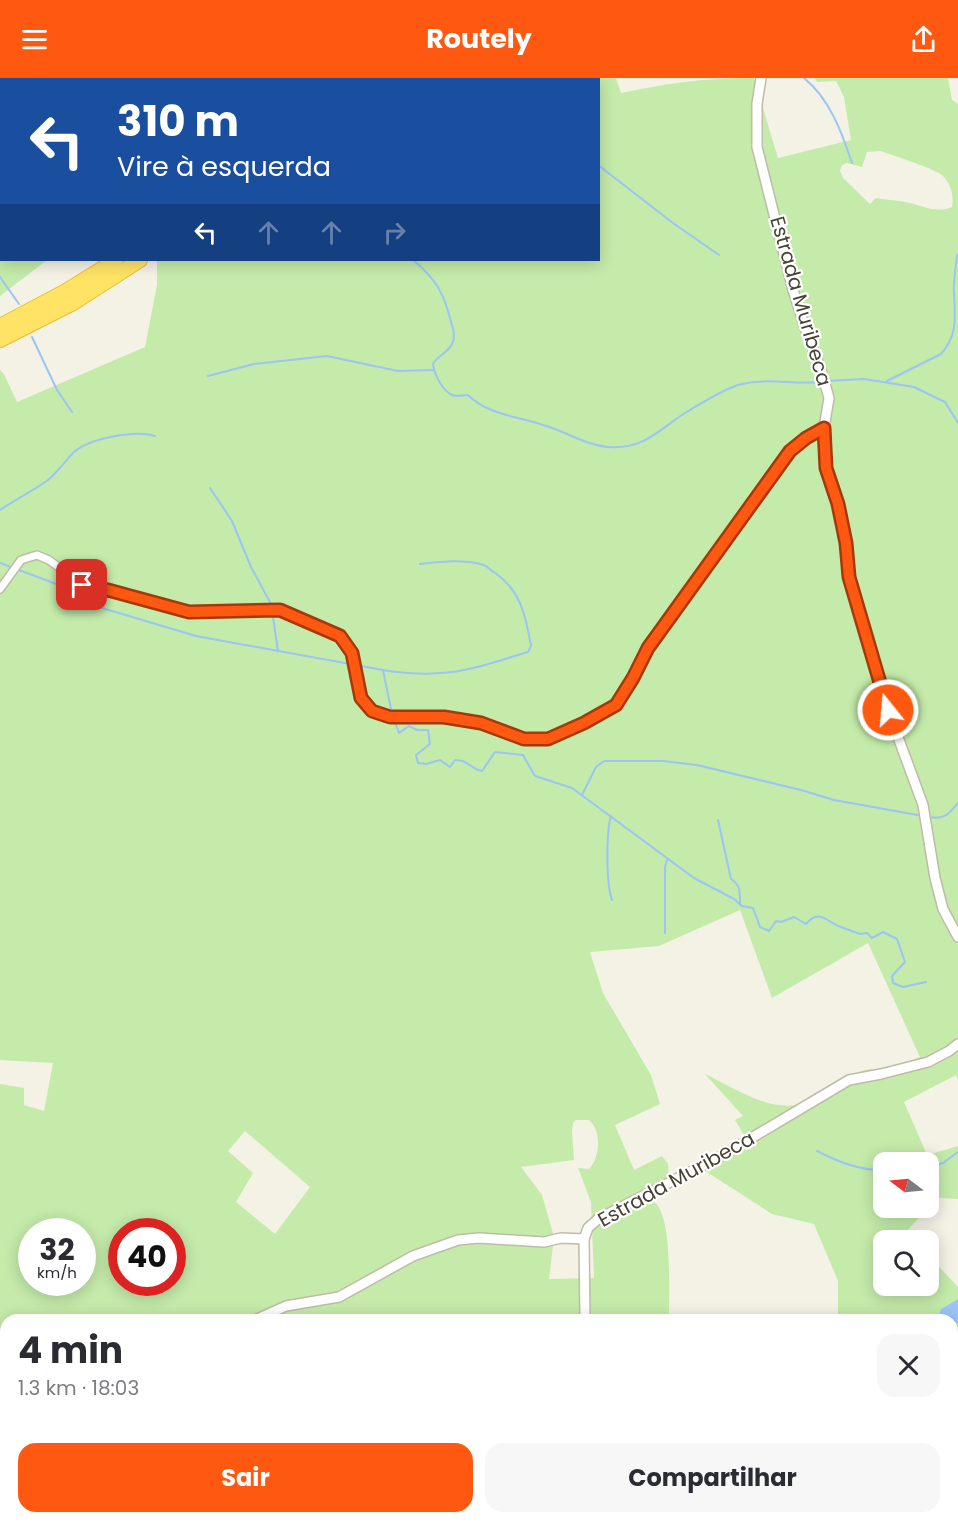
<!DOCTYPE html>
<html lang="pt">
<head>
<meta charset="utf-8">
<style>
  body { margin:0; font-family:Poppins,sans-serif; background:#f7f7f7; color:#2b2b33; height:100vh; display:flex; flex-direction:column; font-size:22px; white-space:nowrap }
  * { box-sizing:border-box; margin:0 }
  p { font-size:20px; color:#7c7c81 }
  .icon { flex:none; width:33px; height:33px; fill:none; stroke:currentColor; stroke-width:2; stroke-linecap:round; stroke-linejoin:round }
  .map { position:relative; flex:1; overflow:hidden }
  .sheet { position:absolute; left:0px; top:1236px; width:958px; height:210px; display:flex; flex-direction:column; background:#fff; border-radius:18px 18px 0 0; box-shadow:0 3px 15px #0003 }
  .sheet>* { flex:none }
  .top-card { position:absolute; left:0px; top:0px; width:600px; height:183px; box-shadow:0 3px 15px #0003; background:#1a4fa0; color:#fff; overflow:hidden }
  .needle { width:39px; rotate:286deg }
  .tools { position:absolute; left:873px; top:1074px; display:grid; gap:12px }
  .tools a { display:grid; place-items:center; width:66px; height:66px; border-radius:12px; background:#fff; box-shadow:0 3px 15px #0003; font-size:30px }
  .speed { position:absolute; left:18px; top:1140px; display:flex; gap:12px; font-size:30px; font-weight:700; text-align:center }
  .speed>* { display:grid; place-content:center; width:78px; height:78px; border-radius:50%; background:#fff; box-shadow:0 3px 15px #0003; line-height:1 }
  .speed small { font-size:15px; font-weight:400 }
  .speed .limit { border:9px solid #d22; background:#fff; color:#111 }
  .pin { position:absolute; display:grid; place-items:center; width:51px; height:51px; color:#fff; margin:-26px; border-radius:12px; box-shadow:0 3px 9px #0006 }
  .me { position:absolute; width:66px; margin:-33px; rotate:343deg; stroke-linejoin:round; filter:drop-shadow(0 0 4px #0008) }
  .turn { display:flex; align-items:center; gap:21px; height:126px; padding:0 18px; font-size:27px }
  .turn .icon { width:78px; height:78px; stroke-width:2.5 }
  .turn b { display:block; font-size:42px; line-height:51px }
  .lanes { display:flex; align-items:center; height:57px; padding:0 18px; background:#0003; justify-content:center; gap:30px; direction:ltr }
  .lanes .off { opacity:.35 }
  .round { display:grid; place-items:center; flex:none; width:63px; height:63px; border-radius:18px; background:#f7f7f7 }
  .head { display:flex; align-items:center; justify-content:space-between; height:102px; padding:0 18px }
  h1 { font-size:36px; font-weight:700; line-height:45px }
  .button { display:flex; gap:12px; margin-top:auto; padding:12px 18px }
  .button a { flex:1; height:69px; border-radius:18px; background:#ff5811; color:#fff; font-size:24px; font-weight:700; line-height:69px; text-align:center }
  .button a+a { background:#f7f7f7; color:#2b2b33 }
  header { display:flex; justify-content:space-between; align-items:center; height:78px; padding:0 18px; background:#ff5811; color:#fff; font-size:27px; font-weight:700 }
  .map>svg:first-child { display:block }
</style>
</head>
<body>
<header><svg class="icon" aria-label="menu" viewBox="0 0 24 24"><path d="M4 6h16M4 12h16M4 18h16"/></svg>Routely<svg class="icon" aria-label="share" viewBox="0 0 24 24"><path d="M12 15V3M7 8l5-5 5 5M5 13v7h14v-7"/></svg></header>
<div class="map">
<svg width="958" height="1446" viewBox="0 0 958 1446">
  <rect width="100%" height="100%" fill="#f4f2e5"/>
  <!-- green -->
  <g fill="#c4ebaa" fill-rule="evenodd">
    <path d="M139,0H616L621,15C669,5 705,0 754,0L778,80L851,62L844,19L836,3L817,4L815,0H948L952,22L958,26V1002L956,997L904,1024L927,1077L958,1068V1121L937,1120L928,1129V1084H884V1130H928L906,1154L913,1162H884V1208H928L929,1178L958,1209V1221L941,1231L938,1239L939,1242H838V1203L814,1146L772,1136L696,1087L747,1062L735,1042L743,1038L705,996C737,1011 778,1041 814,1021C830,1012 844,998 862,993C872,990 884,992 894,989C903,987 912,982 920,979L868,865L772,920L740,832L659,868L590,874L603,915L651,997L660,1026L615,1047L634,1092L662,1078L668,1086L669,1101L644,1114C648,1119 654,1123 658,1128C672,1148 669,1216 669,1242H6V1347L0,1348V1006L24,1010V1027L44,1033L53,985L0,982V292L4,296L17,324L145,269L157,207V182H598V2L137,1ZM881,73C894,78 936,91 943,98C951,106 954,118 952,129C936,136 921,127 905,124C895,122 886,122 876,120L870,126L843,100L840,93L842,87L847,85L862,89L867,74ZM576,1042H589C602,1053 600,1080 589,1091L578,1090L591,1124L594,1200L549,1201L554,1159L542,1117L521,1089L574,1082L572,1054L573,1045ZM245,1053L310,1109L275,1156L236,1124L253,1095L228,1073ZM32,1154H82V1204H32ZM122,1154H172V1204H122Z"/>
    <polygon points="0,30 2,182 47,182 0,218"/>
    <polygon points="952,1244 958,1245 958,1446 0,1446 0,1434 6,1415 6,1440 952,1440"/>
  </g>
  <!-- water -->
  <polygon fill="#9cc4f6" points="958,1221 958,1245 953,1244 952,1242 939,1242 938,1239 941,1231"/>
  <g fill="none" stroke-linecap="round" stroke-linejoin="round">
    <!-- stream -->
    <g stroke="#9cc4f6" stroke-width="2">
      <polyline points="293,0 293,2"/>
      <path d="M804,0C830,21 842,55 852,85"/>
      <polyline points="598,87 673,145 719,177"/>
      <path d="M413,182C436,201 444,215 451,244C453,251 456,258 452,266C448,275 438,277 433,286C434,296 442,312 452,317C456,319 463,317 468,317C488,337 517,338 543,347C565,353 585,367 608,369C644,372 658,352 685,335C702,325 720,313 738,307C765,299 794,307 821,304"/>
      <polyline points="0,199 19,226"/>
      <polyline points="32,259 57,312 72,334"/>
      <polyline points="208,298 254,286 327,278 398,293 433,292"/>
      <polyline points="826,303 864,301 914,309 945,324 958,345"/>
      <path d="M887,303L941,276C958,257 955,239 954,215C953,203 956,189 957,177"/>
      <polyline points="210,410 232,443 251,489 271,526 278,573"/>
      <path d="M0,432C16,421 33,413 48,402C58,394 65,383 74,374C90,360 135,352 155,358"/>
      <path d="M0,485L59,507L92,527L196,558L383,592C402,595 421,597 440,595C469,594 500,582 528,574L531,568C526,538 520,510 492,493C489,490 485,487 480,486C461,481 439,484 420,486"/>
      <polyline points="383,592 392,636"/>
      <path d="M394,641L399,655L409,648L417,652H428L430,666L416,677L418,685L426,686L440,682L450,689L455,682C467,681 472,692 482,693L495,674L523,677L535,698L572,710L694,800L734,821L742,828L753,830L760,849L769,853L776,843L781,844L794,839L806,846C820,830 826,844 841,849C848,852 853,853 860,856L867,855L872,860L883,854L897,861L905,884L892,898L893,905L903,909L926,904"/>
      <polyline points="582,717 596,689 604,683 663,683 697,687 801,712 834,722 923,738"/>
      <path d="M611,738C606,755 606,805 612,822"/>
      <path d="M928,739C944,742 948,737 958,725"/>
      <path d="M718,742L731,801C741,807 740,816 740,826"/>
      <polyline points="665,855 665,789 667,782"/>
      <path d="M817,1073C836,1083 862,1093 884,1092"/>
      <polyline points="928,1090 943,1085 958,1074"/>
      <polyline points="89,1443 96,1446"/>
    </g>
    <defs>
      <polyline id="minor" points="0,511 21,482 37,477 49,482 82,507 108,512 166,529 189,534 280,532 340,558 352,575 361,620 372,633 390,639 444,639 481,645 524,661 548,661 584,645 616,627 633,599 648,570 790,373 806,359 824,350"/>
      <g id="tertiary">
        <polyline points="761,0 757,26 757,69 793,212 805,250 822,295 829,320 824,350 826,390 838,426 846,465 849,499 888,632 923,727 935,800 943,831 958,859"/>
        <polyline points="255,1242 286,1228 339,1219 413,1178 458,1162 479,1160 544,1164 561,1160 584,1161"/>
        <polyline points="585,1242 584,1161 588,1150 598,1141 723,1077 849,1002 881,996 928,984 949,973 958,966"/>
        <polyline points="585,1440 585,1446"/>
        <polyline points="69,1446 74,1440"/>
      </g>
      <g id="motorway">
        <polyline points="393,2 395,0"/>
        <polyline points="418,2 421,0"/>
        <polyline points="0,248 66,213 116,182"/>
        <polyline points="0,262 73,225 140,182"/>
      </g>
    </defs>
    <!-- minor casing -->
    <use href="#minor" stroke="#c0bba7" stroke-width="10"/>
    <!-- tertiary casing -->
    <use href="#tertiary" stroke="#c0bba7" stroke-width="12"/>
    <!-- motorway casing -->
    <use href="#motorway" stroke="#e9bf2a" stroke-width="16"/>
    <!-- minor -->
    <use href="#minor" stroke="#fff" stroke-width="7"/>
    <!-- tertiary -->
    <use href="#tertiary" stroke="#fff" stroke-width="9"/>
    <!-- motorway -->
    <use href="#motorway" stroke="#ffe365" stroke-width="14"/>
  </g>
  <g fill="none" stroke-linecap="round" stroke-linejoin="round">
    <defs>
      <polyline id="route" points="82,507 108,512 189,534 280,532 340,558 352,575 361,620 372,633 390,639 444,639 481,645 524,661 548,661 584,645 616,627 633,600 648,570 790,373 806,360 824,350 826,390 838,426 846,465 849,499 888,632"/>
    </defs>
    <!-- route casing -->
    <use href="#route" stroke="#a6390b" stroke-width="15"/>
    <!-- route -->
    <use href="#route" stroke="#ff5811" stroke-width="10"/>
  </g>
  <g text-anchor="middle" stroke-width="4.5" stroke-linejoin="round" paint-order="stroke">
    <!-- street labels -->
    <g font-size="20" fill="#474234" stroke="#fff">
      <text transform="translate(801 223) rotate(74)" y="7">Estrada Muribeca</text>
      <text transform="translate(676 1101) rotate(-29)" y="7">Estrada Muribeca</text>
    </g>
  </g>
</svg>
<div class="tools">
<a><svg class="needle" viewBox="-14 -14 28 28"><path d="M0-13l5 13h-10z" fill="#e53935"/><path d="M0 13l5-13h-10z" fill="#7c7c81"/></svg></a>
<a><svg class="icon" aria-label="search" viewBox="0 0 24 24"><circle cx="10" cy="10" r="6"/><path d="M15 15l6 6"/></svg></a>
</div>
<div class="speed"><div>32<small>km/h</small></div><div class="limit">40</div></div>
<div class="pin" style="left:82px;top:507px;background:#d93025"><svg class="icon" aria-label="arrive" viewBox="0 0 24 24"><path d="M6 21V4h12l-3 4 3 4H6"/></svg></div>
<svg class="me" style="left:888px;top:632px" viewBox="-20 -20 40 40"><circle r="17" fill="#ff5811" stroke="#fff" stroke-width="3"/><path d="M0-11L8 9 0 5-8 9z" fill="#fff"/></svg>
<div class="top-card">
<div class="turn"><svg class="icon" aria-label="left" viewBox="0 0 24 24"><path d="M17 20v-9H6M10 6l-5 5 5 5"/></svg><div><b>310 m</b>Vire à esquerda</div></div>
<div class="lanes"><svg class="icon" aria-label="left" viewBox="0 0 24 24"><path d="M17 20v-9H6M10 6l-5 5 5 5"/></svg><svg class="icon off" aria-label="ahead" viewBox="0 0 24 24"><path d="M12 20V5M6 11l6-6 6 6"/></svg><svg class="icon off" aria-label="ahead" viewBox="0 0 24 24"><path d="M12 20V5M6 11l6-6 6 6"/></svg><svg class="icon off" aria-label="right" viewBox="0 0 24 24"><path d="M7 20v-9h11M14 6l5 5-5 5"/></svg></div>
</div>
<section class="sheet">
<div class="head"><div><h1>4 min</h1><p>1.3 km · 18:03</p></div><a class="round"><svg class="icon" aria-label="close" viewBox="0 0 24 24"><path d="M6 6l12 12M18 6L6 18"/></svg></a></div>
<div class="button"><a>Sair</a><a>Compartilhar</a></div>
</section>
</div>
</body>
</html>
